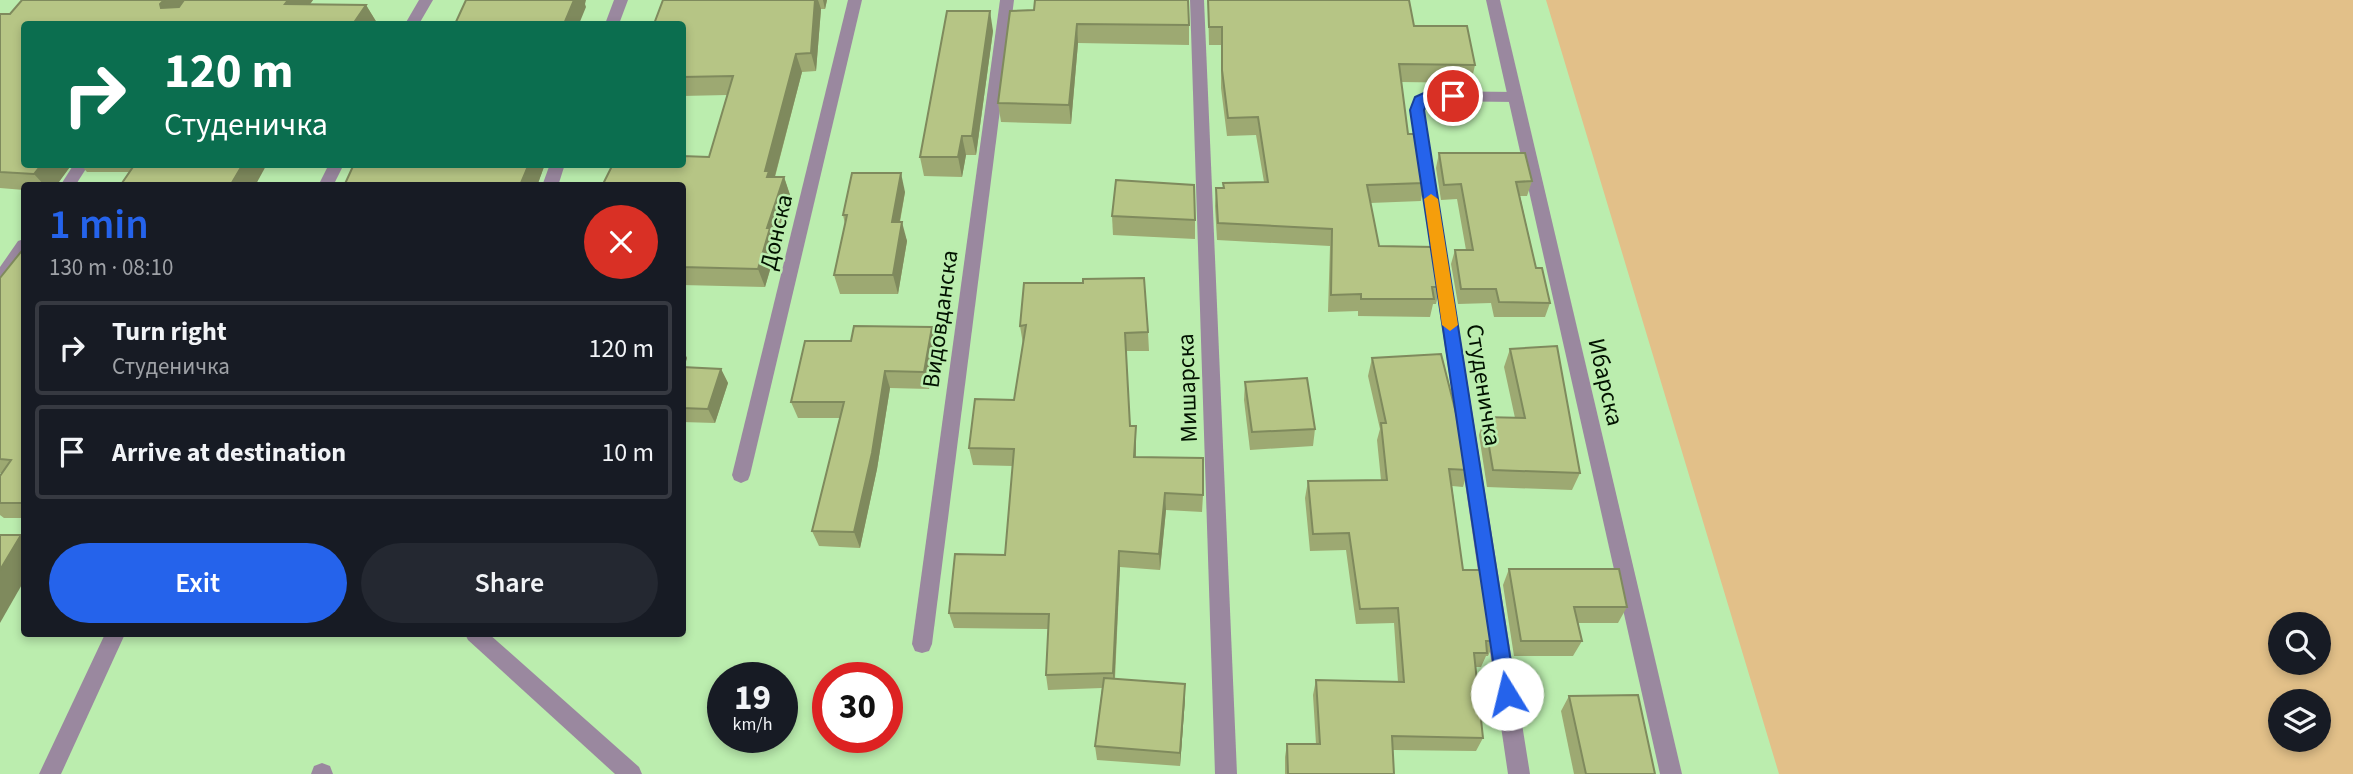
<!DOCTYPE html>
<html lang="en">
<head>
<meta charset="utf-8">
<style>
  body { margin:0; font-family:"Source Sans 3",sans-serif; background:#242831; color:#f1f3f6; height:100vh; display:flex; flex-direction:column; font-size:26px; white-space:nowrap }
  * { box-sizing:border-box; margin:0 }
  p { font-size:23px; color:#9ea1a6 }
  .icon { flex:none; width:38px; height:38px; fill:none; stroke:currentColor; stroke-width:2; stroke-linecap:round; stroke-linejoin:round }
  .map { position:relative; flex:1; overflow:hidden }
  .side { position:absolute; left:21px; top:182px; width:665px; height:455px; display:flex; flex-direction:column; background:#171b24; border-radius:7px; box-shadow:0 4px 10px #0003 }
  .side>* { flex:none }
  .hud { position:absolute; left:21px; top:21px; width:665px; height:147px; border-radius:7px; box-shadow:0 4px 10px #0003; background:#0b6e4f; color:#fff; overflow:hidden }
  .buttons { position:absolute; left:2268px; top:612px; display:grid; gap:14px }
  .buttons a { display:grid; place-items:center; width:63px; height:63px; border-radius:50%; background:#171b24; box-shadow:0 4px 10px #0003; font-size:35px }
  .speed { position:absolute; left:707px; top:662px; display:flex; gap:14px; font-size:35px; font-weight:700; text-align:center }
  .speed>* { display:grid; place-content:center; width:91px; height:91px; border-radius:50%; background:#171b24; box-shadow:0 4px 10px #0003; line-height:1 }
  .speed small { font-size:18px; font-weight:400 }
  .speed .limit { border:10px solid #d22; background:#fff; color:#111 }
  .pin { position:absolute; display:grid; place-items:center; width:60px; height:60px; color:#fff; margin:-30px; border:4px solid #fff; border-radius:50%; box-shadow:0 2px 7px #0007 }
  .me { position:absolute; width:77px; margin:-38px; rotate:351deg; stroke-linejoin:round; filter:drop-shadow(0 0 5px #0008) }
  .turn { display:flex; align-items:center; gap:24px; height:147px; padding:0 28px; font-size:32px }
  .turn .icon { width:91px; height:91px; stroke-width:2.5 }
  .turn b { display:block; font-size:49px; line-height:60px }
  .round { display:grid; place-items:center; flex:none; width:74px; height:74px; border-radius:37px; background:#242831 }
  .headline { display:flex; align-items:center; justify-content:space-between; height:119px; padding:0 28px }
  h1 { font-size:42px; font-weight:600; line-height:52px; color:#2563eb }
  .button { display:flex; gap:14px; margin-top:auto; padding:14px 28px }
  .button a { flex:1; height:80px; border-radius:42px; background:#2563eb; color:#fff; font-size:28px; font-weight:600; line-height:80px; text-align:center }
  .button a+a { background:#242831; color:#f1f3f6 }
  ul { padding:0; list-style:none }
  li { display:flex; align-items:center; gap:21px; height:94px; margin:0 14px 10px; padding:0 14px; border:4px solid #363941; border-radius:7px }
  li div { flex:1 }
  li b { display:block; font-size:26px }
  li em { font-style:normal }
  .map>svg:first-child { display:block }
</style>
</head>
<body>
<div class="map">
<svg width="2353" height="774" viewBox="0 0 2353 774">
  <rect width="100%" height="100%" fill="#bbedae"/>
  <!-- green -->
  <path fill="#e2c089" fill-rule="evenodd" d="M1546,0H2353V774H1779ZM2280,625H2319V663H2280ZM2280,702H2319V740H2280Z"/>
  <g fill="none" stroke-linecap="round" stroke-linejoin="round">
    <!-- service -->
    <g fill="#9a889f" fill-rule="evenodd">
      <polygon points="465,634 489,634 639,767 642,774 615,774 468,640"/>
      <polygon points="322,763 330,766 333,774 311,774 314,766"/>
    </g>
    <!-- minor -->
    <g fill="#9a889f" fill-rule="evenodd">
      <polygon points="419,0 433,0 419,24 405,24"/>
      <polygon points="614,0 628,0 619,24 605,24"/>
      <polygon points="848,0 862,0 750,475 748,480 741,483 734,480 732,475"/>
      <polygon points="1000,0 1014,0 932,644 929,651 922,653 915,651 912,644"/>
      <polygon points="1190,0 1204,0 1237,774 1215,774"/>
      <polygon points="1426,91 1516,92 1523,97 1516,102 1429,101 1424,110 1530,774 1508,774 1410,110 1415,98"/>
      <polygon points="74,164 89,164 75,186 60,186"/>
      <polygon points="329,164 344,164 333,186 318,186"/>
      <polygon points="550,164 565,164 558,186 542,186"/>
      <path d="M24,239C25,255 17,279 0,285V267L18,241Z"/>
      <polygon points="105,634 125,634 61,774 39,774"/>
    </g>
    <!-- tertiary -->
    <polygon fill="#9a889f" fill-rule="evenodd" points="1486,0 1500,0 1682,774 1660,774"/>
  </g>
  <!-- wall -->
  <g fill="#9da972">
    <polygon points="22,0 313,0 310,4 366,5 377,23 376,24 24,24 24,164 72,164 56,186 24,186 24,190 0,188 0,14 10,14"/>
    <polygon points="663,0 827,0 825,9 821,9 816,71 802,72 775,177 784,177 790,195 775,241 777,246 765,287 682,285 682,186 709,157 727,95 682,96 682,24"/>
    <polygon points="1208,0 1414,26 1475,65 1471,83 1401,82 1408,134 1424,183 1421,201 1370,203 1379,246 1440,287 1436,304 1433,304 1430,317 1358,316 1358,311 1328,312 1330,246 1217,240 1215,206 1216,188 1223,188 1223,183 1264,182 1256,135 1227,136 1221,88 1221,45 1209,45"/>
    <polygon points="1010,11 1189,25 1189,45 1078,43 1071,124 1001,122 998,103"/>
    <polygon points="993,31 976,155 966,155 962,177 924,176 920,157"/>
    <polygon points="1439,153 1532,181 1527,196 1520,196 1536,268 1550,303 1545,317 1494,317 1491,303 1458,304 1451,264 1455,250 1466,250 1457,199 1441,200 1436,168"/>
    <polygon points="80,164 267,164 130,172 87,172"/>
    <polygon points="354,164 545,164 537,186 344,186"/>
    <polygon points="905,192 900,222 907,241 898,294 840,294 834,275 845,224 843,215"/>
    <polygon points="1112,216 1195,220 1195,239 1113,235"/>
    <polygon points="24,248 24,518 4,518 0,515 0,476 2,473 0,473 0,278"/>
    <polygon points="1020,326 1148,332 1149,351 1126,351 1130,426 1136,443 1136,457 1203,495 1202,512 1166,510 1160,570 1120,567 1115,679 1185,699 1180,766 1097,760 1095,746 1102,688 1048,690 1046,675 1048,629 954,628 949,613 1005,555 1013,466 973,465 969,448 1014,400 1023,344"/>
    <polygon points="932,327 936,344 929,389 890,388 877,469 860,548 819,546 812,531 840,418 798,418 791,402 851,341"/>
    <polygon points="682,348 687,358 684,368 721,369 728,383 715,423 682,422"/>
    <polygon points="1510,349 1580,473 1572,490 1487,487 1479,435 1484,417 1515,418 1504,367"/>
    <polygon points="1372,358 1468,470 1463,487 1452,486 1463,570 1495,641 1488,656 1486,656 1481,667 1475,667 1483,738 1476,751 1393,750 1394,774 1285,774 1285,757 1287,744 1316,744 1313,695 1316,680 1398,682 1394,623 1356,624 1346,550 1310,551 1305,498 1308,481 1381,480 1377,440 1380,429 1368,376"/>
    <polygon points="1245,382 1315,429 1313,446 1250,450 1244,400"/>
    <polygon points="1509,569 1627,607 1618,623 1578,623 1582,641 1573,656 1514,656 1503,585"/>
    <polygon points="1569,696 1655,774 1574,774 1561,711"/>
  </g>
  <!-- shaded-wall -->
  <g fill="#7f8a5d">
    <polygon points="164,0 192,0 174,22 161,8 160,4"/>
    <polygon points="288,0 313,0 297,22 285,4"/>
    <polygon points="574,0 586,0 585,4 586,7 579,24 564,24"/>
    <polygon points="815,0 818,0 821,9 816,71 811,53"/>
    <polygon points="823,0 827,0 825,9"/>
    <polygon points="366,5 377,23 376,24 353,24"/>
    <polygon points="990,11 993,31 976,155 972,136"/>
    <polygon points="1077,24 1078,43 1071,124 1069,105"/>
    <polygon points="796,54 802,72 773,183 773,195 765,171"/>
    <polygon points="962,136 966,155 962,177 958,157"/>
    <polygon points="42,164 72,164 56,186 45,186 34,174"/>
    <polygon points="243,164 267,164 255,186 230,186"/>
    <polygon points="529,164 545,164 537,186 523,186 521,183"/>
    <polygon points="901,173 905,192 896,241 892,222"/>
    <polygon points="784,177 790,195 775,241 777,246 765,287 758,269 767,228"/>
    <polygon points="902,222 907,241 898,294 893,275"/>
    <polygon points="932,327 936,344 929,389 924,372"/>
    <polygon points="682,348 687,358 682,372"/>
    <polygon points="721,369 728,383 715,423 708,409"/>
    <polygon points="885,371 890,388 877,469 860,548 854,532"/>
    <polygon points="1136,426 1136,443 1135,474 1134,457"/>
    <polygon points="1165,493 1166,510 1160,570 1159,554"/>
    <polygon points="21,535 24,537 24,581 0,623 0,570"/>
    <polygon points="1119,551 1120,567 1114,688 1113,673"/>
    <polygon points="1185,684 1185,699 1180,766 1180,753"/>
  </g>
  <!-- building -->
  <g fill="#b6c585" stroke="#7f8a5d" stroke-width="2">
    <polygon points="22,0 164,0 160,4 161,8 179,7 184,0 288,0 285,4 366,5 353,24 24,24 24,164 42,164 34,174 0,172 0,14 10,14"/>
    <polygon points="466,0 574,0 564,24 455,24"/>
    <polygon points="663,0 815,0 811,53 796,54 765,171 769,171 767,177 784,177 767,228 770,228 758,269 682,267 682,186 602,186 613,164 682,164 682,156 709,157 733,76 682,77 682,24 654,24"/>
    <polygon points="1035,0 1188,0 1189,25 1077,24 1069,105 998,103 1010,11 1034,10"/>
    <polygon points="1208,0 1409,0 1414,26 1467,26 1475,65 1399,64 1408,134 1417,134 1424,183 1367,185 1379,246 1434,247 1440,287 1432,287 1434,299 1361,299 1361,294 1331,295 1332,229 1218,223 1216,188 1224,188 1223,183 1268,182 1258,117 1228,118 1222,70 1222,27 1209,27"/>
    <polygon points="947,11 990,11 972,136 962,136 958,157 920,157"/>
    <polygon points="1439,153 1525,153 1532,181 1516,182 1536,268 1542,268 1550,303 1499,302 1496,289 1461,289 1455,250 1473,250 1461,184 1444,185"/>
    <polygon points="135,164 243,164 230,186 120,186"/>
    <polygon points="354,164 529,164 521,183 497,183 496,186 344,186"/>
    <polygon points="852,173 901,173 892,222 902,222 893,275 834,275 847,215 843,215"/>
    <polygon points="1116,180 1194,185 1195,220 1112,216"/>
    <polygon points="24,248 24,503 0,503 0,476 11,460 0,459 0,278"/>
    <polygon points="1144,278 1148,332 1125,333 1130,426 1136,426 1134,457 1203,458 1203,495 1165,493 1159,554 1119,551 1113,673 1046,675 1049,614 949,613 955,554 1005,555 1014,449 969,448 975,399 1014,400 1026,325 1020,326 1024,283 1083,283 1083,279"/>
    <polygon points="854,326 932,327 924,372 885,371 872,453 854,532 812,531 844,402 791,402 805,341 851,341"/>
    <polygon points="1557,346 1580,473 1493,470 1484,417 1525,418 1510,349"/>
    <polygon points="1441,354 1457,417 1460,417 1468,470 1449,469 1463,570 1484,570 1495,641 1486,641 1487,653 1474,653 1483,738 1392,736 1394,774 1288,774 1287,744 1320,744 1316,680 1404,682 1398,608 1360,609 1349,533 1313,534 1308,481 1387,480 1381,423 1386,423 1372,358"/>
    <polygon points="682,367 721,369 708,409 682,408"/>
    <polygon points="1307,378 1315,429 1252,432 1245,382"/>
    <polygon points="0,535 21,535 0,570"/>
    <polygon points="1509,569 1619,569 1627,607 1574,607 1582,641 1521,641"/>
    <polygon points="1104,678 1185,684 1180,753 1095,746"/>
    <polygon points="1638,695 1655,774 1586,774 1569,696"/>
  </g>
  <!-- route -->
  <polygon fill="#2563eb" stroke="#184099" stroke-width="2" points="1426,92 1453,92 1460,96 1453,101 1429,100 1424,110 1516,694 1514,700 1507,703 1500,700 1498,694 1410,110 1415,97"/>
  <!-- slow -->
  <polygon fill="#f59e0b" points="1431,194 1438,199 1458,325 1450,331 1442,325 1424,199"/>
  <g text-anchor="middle" stroke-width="5" stroke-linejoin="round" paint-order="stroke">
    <!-- street labels -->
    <g font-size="24" fill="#021200" stroke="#bbedae">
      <text transform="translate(776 232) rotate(-77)" y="8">Донска</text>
      <text transform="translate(940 319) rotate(-82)" y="8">Видовданска</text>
      <text transform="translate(1606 382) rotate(77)" y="8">Ибарска</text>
      <text transform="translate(1484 385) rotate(81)" y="8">Студеничка</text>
      <text transform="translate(1187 388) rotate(-92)" y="8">Мишарска</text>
    </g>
  </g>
</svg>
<div class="buttons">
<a><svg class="icon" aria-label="search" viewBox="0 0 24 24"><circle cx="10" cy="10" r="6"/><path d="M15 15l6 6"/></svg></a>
<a><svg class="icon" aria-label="layers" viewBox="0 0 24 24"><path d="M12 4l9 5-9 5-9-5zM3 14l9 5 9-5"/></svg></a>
</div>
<div class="speed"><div>19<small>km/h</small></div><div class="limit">30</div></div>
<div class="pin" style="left:1453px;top:96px;background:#d93025"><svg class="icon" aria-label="arrive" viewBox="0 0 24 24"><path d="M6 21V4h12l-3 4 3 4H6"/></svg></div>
<svg class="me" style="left:1507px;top:694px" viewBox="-20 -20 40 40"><circle r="19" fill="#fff"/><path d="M0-13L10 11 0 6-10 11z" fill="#2563eb"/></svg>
<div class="hud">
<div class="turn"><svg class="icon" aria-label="right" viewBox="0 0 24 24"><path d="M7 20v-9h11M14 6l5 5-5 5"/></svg><div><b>120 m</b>Студеничка</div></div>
</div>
<section class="side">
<div class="headline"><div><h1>1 min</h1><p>130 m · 08:10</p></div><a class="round" style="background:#d93025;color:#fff"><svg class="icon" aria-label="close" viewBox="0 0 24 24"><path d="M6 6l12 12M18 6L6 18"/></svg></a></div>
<ul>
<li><svg class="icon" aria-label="right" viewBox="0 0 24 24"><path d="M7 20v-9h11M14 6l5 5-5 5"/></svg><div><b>Turn right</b><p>Студеничка</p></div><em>120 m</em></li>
<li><svg class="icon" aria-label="arrive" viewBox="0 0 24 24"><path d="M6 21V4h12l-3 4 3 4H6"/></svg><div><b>Arrive at destination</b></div><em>10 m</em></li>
</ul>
<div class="button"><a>Exit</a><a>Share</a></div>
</section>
</div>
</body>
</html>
